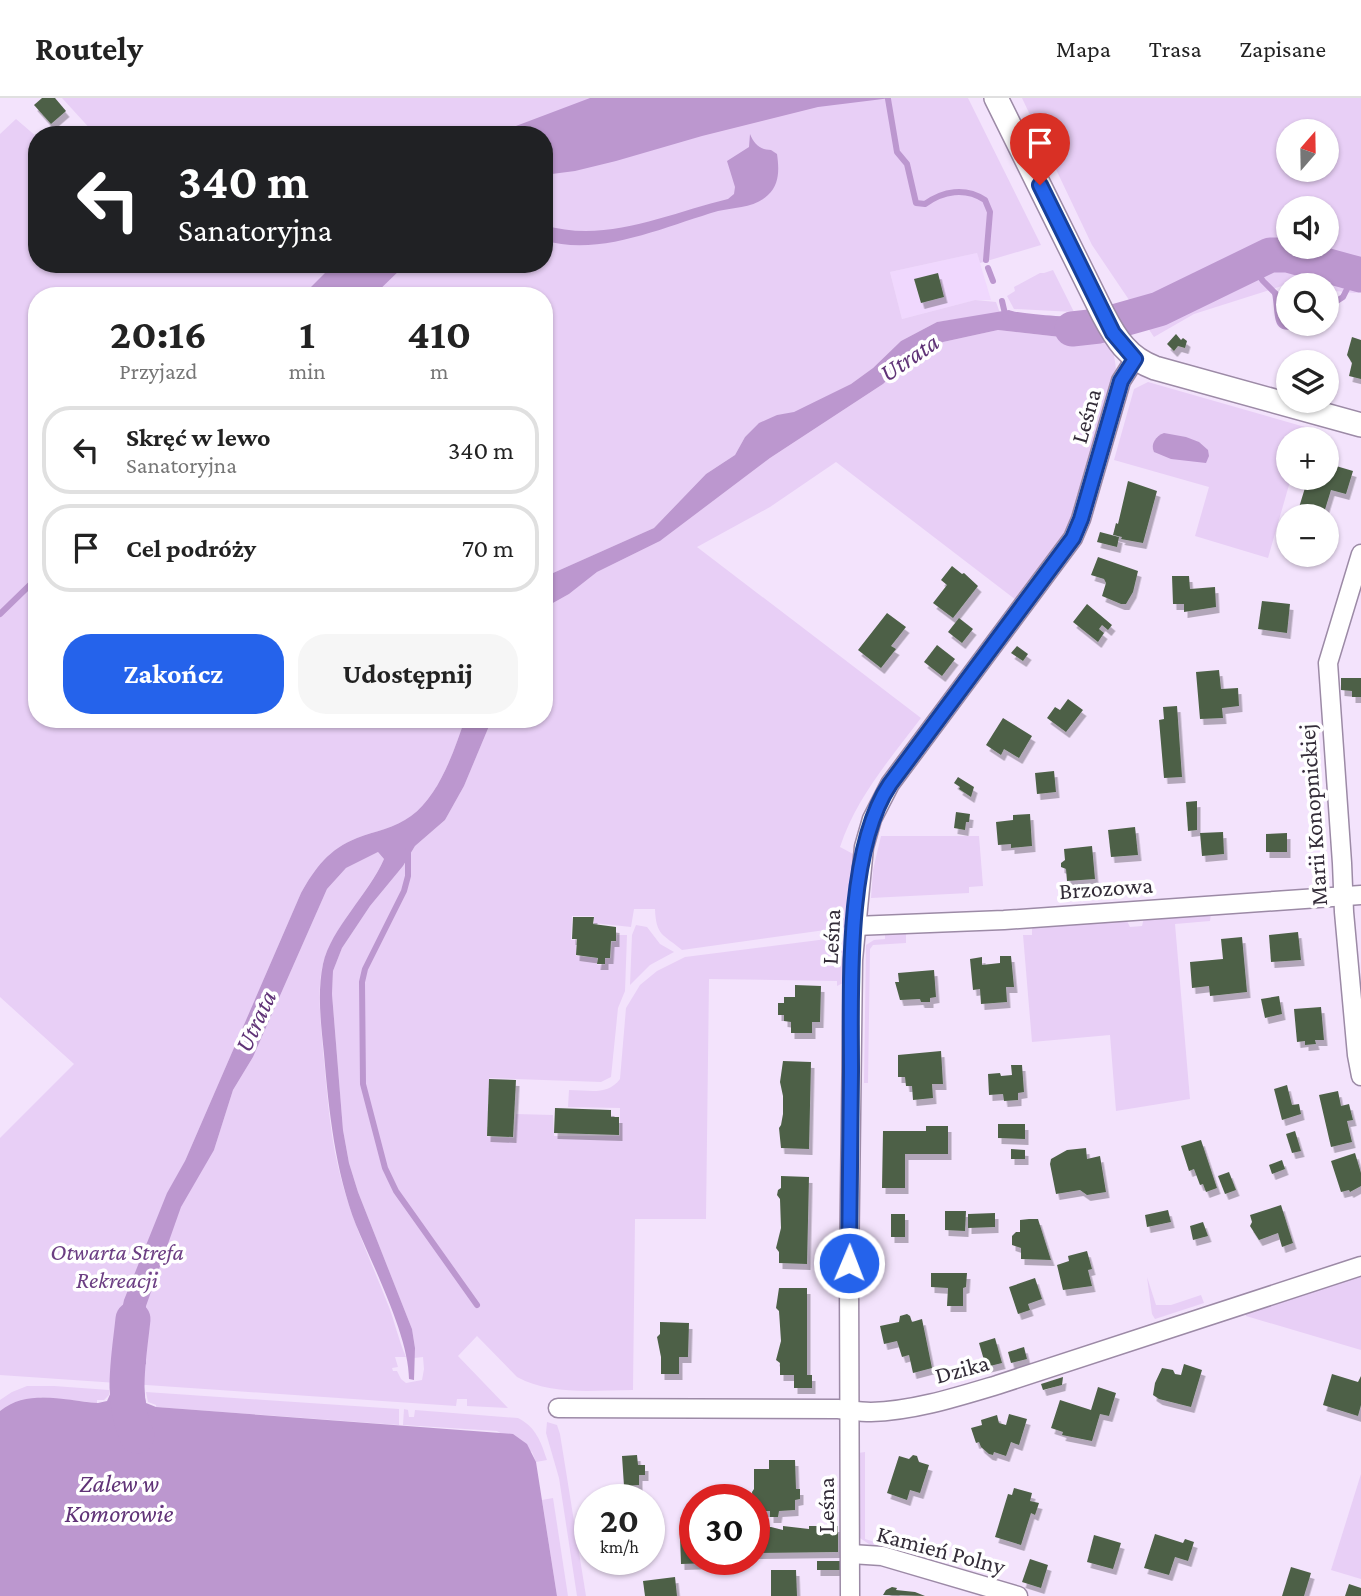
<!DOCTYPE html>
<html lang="pl">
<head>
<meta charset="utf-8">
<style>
  body { margin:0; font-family:"Crimson Pro",serif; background:#f6f6f6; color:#222; height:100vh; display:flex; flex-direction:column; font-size:26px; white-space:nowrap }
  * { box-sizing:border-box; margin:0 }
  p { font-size:23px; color:#767676 }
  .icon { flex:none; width:38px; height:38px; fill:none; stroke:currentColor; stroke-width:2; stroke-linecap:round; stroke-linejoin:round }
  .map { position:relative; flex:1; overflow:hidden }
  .side { position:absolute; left:28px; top:189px; width:525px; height:441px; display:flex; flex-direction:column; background:#fff; border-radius:28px; box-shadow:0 2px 5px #0004 }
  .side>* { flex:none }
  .banner { position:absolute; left:28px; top:28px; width:525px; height:147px; border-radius:28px; box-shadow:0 2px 5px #0004; background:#202124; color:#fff; overflow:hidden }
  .needle { width:46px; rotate:20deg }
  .fabs { position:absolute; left:1276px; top:21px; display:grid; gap:14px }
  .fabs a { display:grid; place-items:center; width:63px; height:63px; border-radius:50%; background:#fff; box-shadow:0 2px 5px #0004; font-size:35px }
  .speed { position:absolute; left:574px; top:1386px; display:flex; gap:14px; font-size:35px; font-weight:700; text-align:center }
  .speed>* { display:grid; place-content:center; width:91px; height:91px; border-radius:50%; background:#fff; box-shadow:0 2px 5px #0004; line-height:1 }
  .speed small { font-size:18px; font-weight:400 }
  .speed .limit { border:10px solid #d22; background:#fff; color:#111 }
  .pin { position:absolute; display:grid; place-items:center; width:60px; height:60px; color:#fff; margin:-72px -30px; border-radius:50% 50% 50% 0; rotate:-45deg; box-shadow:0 0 7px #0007 }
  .pin .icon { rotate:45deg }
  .me { position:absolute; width:77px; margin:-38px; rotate:1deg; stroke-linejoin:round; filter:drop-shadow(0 0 5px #0008) }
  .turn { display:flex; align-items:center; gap:24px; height:147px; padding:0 35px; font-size:32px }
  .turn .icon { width:91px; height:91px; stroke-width:2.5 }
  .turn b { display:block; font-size:49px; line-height:60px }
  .eta { display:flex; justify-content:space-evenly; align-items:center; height:119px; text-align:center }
  .eta b { font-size:42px; font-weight:700; line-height:49px }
  .cta { display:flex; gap:14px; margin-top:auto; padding:14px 35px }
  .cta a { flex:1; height:80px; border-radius:28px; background:#2563eb; color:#fff; font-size:28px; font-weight:700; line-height:80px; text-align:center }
  .cta a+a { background:#f6f6f6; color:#222 }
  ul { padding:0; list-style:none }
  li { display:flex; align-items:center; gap:21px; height:88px; margin:0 14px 10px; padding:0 21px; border:4px solid #e0e0e0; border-radius:28px }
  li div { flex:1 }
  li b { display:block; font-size:26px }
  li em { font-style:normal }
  header { display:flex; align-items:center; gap:42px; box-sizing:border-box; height:98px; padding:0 35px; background:#fff; border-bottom:2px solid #e0e0e0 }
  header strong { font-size:33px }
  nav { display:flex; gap:38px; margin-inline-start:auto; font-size:24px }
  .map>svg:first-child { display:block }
</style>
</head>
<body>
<header>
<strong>Routely</strong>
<nav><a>Mapa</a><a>Trasa</a><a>Zapisane</a></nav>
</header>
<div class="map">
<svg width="1361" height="1498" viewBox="0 0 1361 1498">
  <defs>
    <filter id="shadow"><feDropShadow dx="3.5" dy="6" stdDeviation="0" flood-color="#0004"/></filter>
  </defs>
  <rect width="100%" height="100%" fill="#f3e3fc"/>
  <!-- built -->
  <polygon fill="#f0d8fe" points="977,155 991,202 975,202 902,221 890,174"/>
  <!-- green -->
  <g fill="#e8cff6" fill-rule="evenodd">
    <path d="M62,0H968L1041,147L980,165L977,155L890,174L902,221L975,202L996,204L1000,215L937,224L901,243L873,270L851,286L794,315L777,317L745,339L735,357L706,376L654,430L553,475L544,474V198H37V621H465C454,653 439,698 411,718C395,730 375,733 357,740C329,751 315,770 301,795L185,1063L214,1052L233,992L253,959L327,791L346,770L378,754L384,761C369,794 334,829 324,862C316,890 321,923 323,952C327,991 329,1030 338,1068C349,1117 371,1163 389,1209C395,1225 399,1243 406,1259H395L398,1269L392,1270L393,1273H397L401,1281L406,1285L422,1282L424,1271L423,1259L414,1260L415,1250L412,1231L358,1094L349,1065L343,1032L332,896L333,873L342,850L370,808L403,768L415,748L445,722L464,688L492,621H544V510L569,496L597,474L660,443L770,360L883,286L908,262L943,244L998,232L1087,242L1103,236C1112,248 1115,257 1116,272L1069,430L1062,442L1016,502L836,364L770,409L697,449L921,620C890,661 856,700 840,749L855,757L847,829L682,852C663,836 656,838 655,811H634L631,829L594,825V818H572L571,842H576V858L597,860V867H605V861L611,860L612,844H616L617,837H627L625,893L618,910L611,979L601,984L489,980L487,1039L514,1040L516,1016L553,1017L554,1038H620V1010L568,1009L569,992C590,992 607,998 620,981L626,910L640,887L657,873L685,859L827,841L831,847L846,854L845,884L837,888V883L709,881L706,1121H635L633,1292C594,1292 552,1298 517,1279L477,1238L458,1258L508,1310L467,1308V1301H457L456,1308L0,1277V1040L74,966L0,899V36L16,21L37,39V166H544V37H92L94,35Z"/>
    <path d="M1022,0H1361V194L1354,195L1327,192L1326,187H1285L1194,216L1154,239L1092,147ZM1288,33H1326V72H1288ZM1288,110H1326V149H1288Z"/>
    <polygon points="1053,172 1074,214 1014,211 1007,198 1015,193 1014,189 1040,175 1044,175"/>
    <polygon points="1148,284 1305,329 1302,341 1288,341 1288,380 1291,380 1268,460 1195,438 1209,389 1114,362 1134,291"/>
    <polygon points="881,738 979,738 983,788 969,789 969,795 871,800 873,772"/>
    <polygon points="1211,815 1210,823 1175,826 1190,1001 1116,1013 1110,937 1032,944 1023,837 1032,837 1032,831 1035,827 1126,821 1130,829 1142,828 1144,820"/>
    <polygon points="636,827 647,829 660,846 674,854 650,867 630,887 632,837"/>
    <polygon points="906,835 906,845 873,847 870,851 868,985 864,985 866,847 874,842 885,841 885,836"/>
    <polygon points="1361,1176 1361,1252 1246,1218 1245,1214"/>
    <polygon points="1147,1179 1156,1207 1171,1207 1201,1197 1204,1205 1155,1221 1152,1216"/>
    <polygon points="27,1288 54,1288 109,1292 109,1297 104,1302 97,1302 97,1305 41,1299 0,1313 0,1302 12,1294"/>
    <polygon points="146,1294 399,1311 399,1327 156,1309 156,1307 148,1304"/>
    <path d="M404,1311L408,1312L409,1319H414L415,1312L518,1320C536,1329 541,1344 547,1362L536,1364L532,1354L497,1333L403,1327Z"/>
    <polygon points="547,1324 557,1327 560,1336 586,1498 577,1498 559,1380 546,1335"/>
    <polygon points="865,1354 865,1441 904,1453 903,1457 872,1448 860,1440 858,1355"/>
    <polygon points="1361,1376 1361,1481 1331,1472"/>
    <polygon points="553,1400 568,1498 557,1498 542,1402"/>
  </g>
  <!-- water -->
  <g fill="#bc97cf">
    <polygon points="590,0 891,0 818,9 702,38 616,63 575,73 544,77 544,37 492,37"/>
    <path d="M750,36C754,46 760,52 771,52L777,56C779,70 780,86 768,97C755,110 734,109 718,113C666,128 598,160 544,142V127C606,146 669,115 728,101L734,96L735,89L727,63L749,49Z"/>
    <polygon points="334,166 406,166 373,198 302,198"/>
    <path d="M1275,192C1288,198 1288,213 1288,226H1310C1269,242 1277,222 1272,195Z"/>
    <path d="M1009,212C1016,216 1085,221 1095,219L1103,236L1087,242L998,232L943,244L908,262L883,286L770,360L660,443L597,474L569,496L544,510V474L553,475L654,430L706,376L735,357L745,339L759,325L777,317L794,314L851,286L873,270L901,243L937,224Z"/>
    <path d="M1164,335L1186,339L1199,344L1208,352L1209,358L1206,365L1171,361L1154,354C1150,346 1156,338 1164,335Z"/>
    <path d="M465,621H492L464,688L445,722L415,748L403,768L370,808L342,850L333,873L332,896L343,1032L349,1065L358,1094L412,1231L415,1250L414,1282L409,1281C409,1239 373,1168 356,1127C335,1072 329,1014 324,956C321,926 317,895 323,866C331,830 369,796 384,761L378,754L346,770L327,791L253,959L233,992L214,1052L181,1109L146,1208L144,1235L146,1266L142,1268L111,1263L124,1202L167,1095L185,1063L301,795C315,770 329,751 357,740C375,733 395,730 411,718C439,698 454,653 465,621Z"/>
    <path d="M112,1292L144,1294L146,1305L156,1309L513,1336L527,1346L536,1364L557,1498H0V1313C29,1290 65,1303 98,1305L107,1303Z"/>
  </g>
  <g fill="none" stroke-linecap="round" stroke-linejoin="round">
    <!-- stream -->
    <g stroke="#bc97cf" stroke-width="6">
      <path d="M888,1L897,54L907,66L916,105L925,106C943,93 965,89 985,102L990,114L986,162"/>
      <polyline points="1250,165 1263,183 1278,198"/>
      <polyline points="988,170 993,183"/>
      <polyline points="1002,203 1006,220"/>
      <polyline points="1326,210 1343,199 1355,175"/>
      <polyline points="0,516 35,482"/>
      <polyline points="408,753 408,778 404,793 365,871 362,884 363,986 385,1070 396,1093 477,1207"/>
    </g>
    <!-- river -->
    <g stroke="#bc97cf" stroke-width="35">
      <polyline points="1072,231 1099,228 1159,211 1270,157 1288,157 1361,177"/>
      <path d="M133,1221C129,1260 120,1301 137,1338"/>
    </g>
  </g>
  <!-- building -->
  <g fill="#4d6147" filter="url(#shadow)">
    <polygon points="42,0 55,0 66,13 51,26 34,7"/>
    <polygon points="938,175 944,199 921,205 914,181"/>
    <polygon points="1176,236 1181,242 1183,240 1187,243 1185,250 1178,248 1174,253 1167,246"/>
    <polygon points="1352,239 1361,242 1361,281 1349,278 1352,265 1347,257"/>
    <polygon points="1326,365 1353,373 1346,396 1331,392 1323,418 1297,416 1308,380 1326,380"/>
    <polygon points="1128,383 1157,393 1143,445 1121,441 1122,439 1113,437 1116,425 1118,426"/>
    <polygon points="1100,434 1119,439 1117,449 1097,444"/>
    <polygon points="1098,459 1138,473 1133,494 1126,506 1121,506 1102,498 1106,485 1104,481 1091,477"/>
    <polygon points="952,468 962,476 964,475 978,488 953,520 933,505 947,487 941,482"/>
    <polygon points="1172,478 1189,478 1190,491 1215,489 1216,509 1184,514 1184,506 1173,506"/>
    <polygon points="1262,503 1290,506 1287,535 1258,531"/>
    <polygon points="1087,506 1112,527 1108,532 1102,527 1099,531 1104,535 1098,544 1073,524"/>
    <polygon points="887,515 906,529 891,548 896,551 881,570 858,552"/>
    <polygon points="959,520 973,531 962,545 948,534"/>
    <polygon points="937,547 955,561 942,578 924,564"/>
    <polygon points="1017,548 1028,556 1023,563 1011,555"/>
    <polygon points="1219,572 1221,591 1238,590 1239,608 1222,610 1223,620 1200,621 1196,574"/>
    <polygon points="1341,580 1361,580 1361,599 1352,599 1352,593 1341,592"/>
    <polygon points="1068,601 1083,612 1066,634 1047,620 1055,609 1060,612"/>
    <polygon points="1177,608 1182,679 1164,680 1159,622 1164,621 1163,609"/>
    <polygon points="1003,620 1032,638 1019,660 1004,651 1001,657 986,647"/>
    <polygon points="1054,673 1056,694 1037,696 1035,675"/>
    <polygon points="958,679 974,689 971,699 959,691 960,689 954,685"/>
    <polygon points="1197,703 1197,732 1188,733 1186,704"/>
    <polygon points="956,714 970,716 969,724 966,724 965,732 954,730"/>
    <polygon points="1030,716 1032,748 1011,750 1011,746 998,747 996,724 1013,722 1013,717"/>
    <polygon points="1135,729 1138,757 1111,759 1108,732"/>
    <polygon points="1223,734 1224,756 1202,758 1200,735"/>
    <polygon points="1287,735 1287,754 1266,754 1266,736"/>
    <polygon points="1092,748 1095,781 1067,783 1066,771 1061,769 1061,765 1065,762 1064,751"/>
    <polygon points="573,819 594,819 593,826 616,829 616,843 611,843 610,860 605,860 605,866 597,866 598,860 576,857 577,841 572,841"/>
    <polygon points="1298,834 1301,862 1271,864 1269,837"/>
    <polygon points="1242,839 1247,894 1210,898 1209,888 1192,890 1190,864 1223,861 1221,841"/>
    <polygon points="1000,858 1011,858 1014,889 1006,889 1007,904 981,906 980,891 973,892 970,861 982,859 982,867 1000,865"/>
    <polygon points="934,872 936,899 930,900 930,904 921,904 920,901 900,902 895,884 899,884 898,875"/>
    <polygon points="795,887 821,888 820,924 812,924 812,935 791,935 791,924 784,923 784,917 778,917 778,905 784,905 784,899 795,899"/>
    <polygon points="1279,898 1282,916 1265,920 1261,901"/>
    <polygon points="1321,909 1324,942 1315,942 1316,946 1305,947 1305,943 1297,944 1294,911"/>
    <polygon points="941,953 943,986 932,986 933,1000 913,1002 912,988 906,988 905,979 898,979 898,957"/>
    <polygon points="783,963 811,964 809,1051 781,1050 779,1030 781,1027 783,1016 783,998 780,984"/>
    <polygon points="1011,967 1022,967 1024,994 1018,995 1018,1002 1004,1003 1003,996 989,997 988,976 1000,975 1001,978 1012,977"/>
    <polygon points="489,981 516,982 513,1039 487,1038"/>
    <polygon points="1287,987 1292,1007 1299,1006 1301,1016 1282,1022 1274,991"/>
    <polygon points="1338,993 1341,1008 1349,1006 1353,1022 1347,1023 1352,1044 1331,1049 1319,997"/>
    <polygon points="555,1010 611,1012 611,1019 619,1019 619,1037 554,1035"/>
    <polygon points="998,1026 1025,1026 1025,1041 998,1040"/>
    <polygon points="926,1028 948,1028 948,1056 905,1056 905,1090 882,1090 883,1033 926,1033"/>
    <polygon points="1295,1033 1301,1053 1292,1055 1286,1036"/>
    <polygon points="1201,1042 1217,1090 1206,1094 1203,1086 1200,1087 1194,1071 1189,1073 1181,1048"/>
    <polygon points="1086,1050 1087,1061 1100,1058 1106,1094 1087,1097 1080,1092 1056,1096 1050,1066 1051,1061 1067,1052"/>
    <polygon points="1011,1051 1025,1052 1025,1061 1011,1061"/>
    <polygon points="1355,1055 1361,1075 1361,1088 1350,1094 1349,1092 1341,1094 1331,1063"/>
    <polygon points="1282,1062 1285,1071 1272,1076 1269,1067"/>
    <polygon points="1229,1074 1236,1092 1225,1096 1218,1078"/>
    <polygon points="781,1078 809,1079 807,1166 779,1165 779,1154 776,1150 781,1130 780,1101 777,1097 778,1092 781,1090"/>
    <polygon points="1281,1107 1293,1145 1282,1149 1278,1135 1259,1142 1250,1128 1252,1124 1250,1117"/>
    <polygon points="1168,1112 1171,1124 1147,1129 1145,1117"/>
    <polygon points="945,1113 966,1113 965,1133 945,1132"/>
    <polygon points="995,1115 995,1129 968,1130 968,1116"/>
    <rect x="891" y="1116" width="14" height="23"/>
    <polygon points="1029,1121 1038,1121 1051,1162 1021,1161 1021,1150 1012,1147 1012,1138 1016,1134 1020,1134 1020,1122"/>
    <polygon points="1203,1124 1208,1138 1193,1142 1190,1128"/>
    <polygon points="1087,1153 1092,1171 1088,1172 1092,1188 1063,1192 1057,1167 1069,1163 1068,1158"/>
    <polygon points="931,1175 967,1175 966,1189 963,1190 963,1208 947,1208 948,1190 931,1189"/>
    <polygon points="1035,1180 1042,1201 1028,1206 1030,1212 1018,1216 1009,1189"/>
    <polygon points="779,1190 807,1190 807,1277 812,1277 812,1290 794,1290 794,1277 780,1277 780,1265 776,1262 781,1243 779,1213 776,1210"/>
    <polygon points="907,1216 910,1218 912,1224 922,1221 932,1270 913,1275 909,1257 902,1259 897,1243 884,1246 880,1228 899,1224 900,1218"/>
    <polygon points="660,1224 689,1225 688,1259 679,1259 679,1276 661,1276 661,1259 657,1239 660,1236"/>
    <polygon points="995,1240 1002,1265 986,1269 979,1245"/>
    <polygon points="1024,1249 1027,1261 1011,1265 1008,1254"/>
    <polygon points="1184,1266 1202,1272 1191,1309 1159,1301 1153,1297 1155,1285 1162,1270 1173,1272 1175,1276 1181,1277"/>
    <polygon points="1332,1276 1358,1284 1361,1278 1361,1307 1358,1318 1323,1307"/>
    <polygon points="1063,1279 1062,1287 1043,1292 1041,1286"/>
    <polygon points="1098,1289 1116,1295 1109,1318 1100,1316 1092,1343 1062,1337 1063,1334 1051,1330 1060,1302 1091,1312"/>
    <polygon points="1009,1316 1027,1321 1019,1347 1011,1344 1006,1358 994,1354 993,1357 989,1356 981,1349 979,1344 976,1345 971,1330 982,1327 981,1322 997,1317 999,1325 1006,1327"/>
    <polygon points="637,1357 638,1367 645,1367 645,1377 639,1377 639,1387 624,1388 622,1358"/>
    <polygon points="913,1357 917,1358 919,1364 929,1367 920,1395 910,1392 907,1402 887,1395 899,1358 909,1361"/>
    <polygon points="769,1362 795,1362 796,1391 800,1391 800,1401 795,1402 795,1412 779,1413 778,1419 770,1419 770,1413 754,1413 752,1394 754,1391 754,1371 769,1371"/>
    <polygon points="1014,1390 1032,1395 1030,1403 1039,1405 1035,1417 1031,1415 1021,1447 995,1439 1008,1396 1012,1397"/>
    <polygon points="783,1428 809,1431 809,1428 838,1428 838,1454 754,1455 754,1429 771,1429 783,1432"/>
    <polygon points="1155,1436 1183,1445 1185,1441 1194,1444 1188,1463 1175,1459 1169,1477 1144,1470"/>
    <polygon points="1094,1437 1121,1445 1113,1471 1087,1464"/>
    <polygon points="680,1438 695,1438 695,1461 711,1461 711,1465 681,1466"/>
    <polygon points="1030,1461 1048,1467 1041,1490 1022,1484"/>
    <rect x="817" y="1463" width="23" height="9"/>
    <polygon points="1291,1469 1311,1475 1304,1498 1282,1498"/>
    <polygon points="771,1472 796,1472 797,1498 771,1498"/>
    <polygon points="675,1479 677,1498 645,1498 643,1483"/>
    <polygon points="1349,1486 1361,1490 1361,1498 1345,1498"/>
    <polygon points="892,1489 897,1490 896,1492 915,1494 925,1498 883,1497 886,1492"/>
  </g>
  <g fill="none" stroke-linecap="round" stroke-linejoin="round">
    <defs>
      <g id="minor">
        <polyline points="1361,456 1328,565 1342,765 1344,814 1357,957 1361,978"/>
        <polyline points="855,828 1004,822 1361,797"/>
        <path d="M558,1310L838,1311C849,1312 860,1314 871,1314C913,1313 957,1299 997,1287L1361,1168"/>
        <polyline points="851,1456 882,1458 1018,1498"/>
        <polyline points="850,1498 849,1173 853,862 864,749 872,721 890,686 1073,440 1081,421 1121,283 1135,261"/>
      </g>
      <path id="tertiary" d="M996,0L1103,216C1116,241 1128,260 1155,270L1361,327"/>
    </defs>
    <!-- minor casing -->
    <use href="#minor" stroke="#9c8aa6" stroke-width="21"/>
    <!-- tertiary casing -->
    <use href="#tertiary" stroke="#9c8aa6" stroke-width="26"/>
    <!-- minor -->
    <use href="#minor" stroke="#fff" stroke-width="18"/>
    <!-- tertiary -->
    <use href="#tertiary" stroke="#fff" stroke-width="23"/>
  </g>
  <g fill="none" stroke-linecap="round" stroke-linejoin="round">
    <defs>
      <path id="route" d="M849,1165C850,1101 850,1037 851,973C851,893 845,753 890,686L1073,440L1081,421L1121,283L1135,261L1113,235L1040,87"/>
    </defs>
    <!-- route casing -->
    <use href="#route" stroke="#184099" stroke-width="18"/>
    <!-- route -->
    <use href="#route" stroke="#2563eb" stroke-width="12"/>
  </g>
  <g text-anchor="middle" stroke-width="7" stroke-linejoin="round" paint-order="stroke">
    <!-- street labels -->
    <g font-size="24" fill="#342d39" stroke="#fff">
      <text transform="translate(1086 318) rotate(-74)" y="8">Leśna</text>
      <text transform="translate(1313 717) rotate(-94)" y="8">Marii Konopnickiej</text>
      <text transform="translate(1106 790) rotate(-4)" y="8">Brzozowa</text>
      <text transform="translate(831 839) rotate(-87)" y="8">Leśna</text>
      <text transform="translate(962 1271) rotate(-15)" y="8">Dzika</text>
      <text transform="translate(826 1407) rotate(-90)" y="8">Leśna</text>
      <text transform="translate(941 1452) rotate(15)" y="8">Kamień Polny</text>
    </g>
    <!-- park labels -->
    <g font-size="24" font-style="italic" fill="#6c3e83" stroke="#fff">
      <text x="117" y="1162">Otwarta Strefa<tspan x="117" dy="28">Rekreacji</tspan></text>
    </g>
    <!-- water labels -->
    <g font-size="26" font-style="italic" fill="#603377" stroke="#fff">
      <text transform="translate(909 259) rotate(-34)" y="9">Utrata</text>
      <text transform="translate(255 923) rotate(-65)" y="9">Utrata</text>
      <text x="119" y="1394">Zalew w<tspan x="119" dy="30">Komorowie</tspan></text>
    </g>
  </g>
</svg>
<div class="fabs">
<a><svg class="needle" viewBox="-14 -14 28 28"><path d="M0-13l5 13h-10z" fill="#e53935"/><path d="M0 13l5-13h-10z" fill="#767676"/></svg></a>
<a><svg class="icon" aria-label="sound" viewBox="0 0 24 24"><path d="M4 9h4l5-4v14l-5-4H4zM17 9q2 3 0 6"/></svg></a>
<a><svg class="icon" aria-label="search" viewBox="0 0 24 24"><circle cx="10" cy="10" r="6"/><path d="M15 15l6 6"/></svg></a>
<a><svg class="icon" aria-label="layers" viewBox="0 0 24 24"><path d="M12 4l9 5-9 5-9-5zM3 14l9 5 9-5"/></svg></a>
<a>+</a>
<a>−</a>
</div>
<div class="speed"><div>20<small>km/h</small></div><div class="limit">30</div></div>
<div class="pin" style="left:1040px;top:87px;background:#d93025"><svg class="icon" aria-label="arrive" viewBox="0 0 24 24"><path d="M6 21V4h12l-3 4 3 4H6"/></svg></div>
<svg class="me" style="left:849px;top:1165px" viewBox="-20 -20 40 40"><circle r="17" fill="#2563eb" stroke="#fff" stroke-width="3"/><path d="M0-11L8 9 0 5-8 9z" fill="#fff"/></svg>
<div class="banner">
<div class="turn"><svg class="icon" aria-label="left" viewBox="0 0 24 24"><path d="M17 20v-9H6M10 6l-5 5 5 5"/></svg><div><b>340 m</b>Sanatoryjna</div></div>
</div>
<section class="side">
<div class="eta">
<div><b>20:16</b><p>Przyjazd</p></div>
<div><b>1</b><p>min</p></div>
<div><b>410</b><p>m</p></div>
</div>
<ul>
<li><svg class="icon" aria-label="left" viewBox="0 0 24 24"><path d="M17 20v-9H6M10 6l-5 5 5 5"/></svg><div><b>Skręć w lewo</b><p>Sanatoryjna</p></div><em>340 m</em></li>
<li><svg class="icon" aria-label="arrive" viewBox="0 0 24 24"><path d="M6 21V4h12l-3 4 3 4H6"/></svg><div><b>Cel podróży</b></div><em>70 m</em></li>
</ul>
<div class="cta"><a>Zakończ</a><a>Udostępnij</a></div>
</section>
</div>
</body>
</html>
